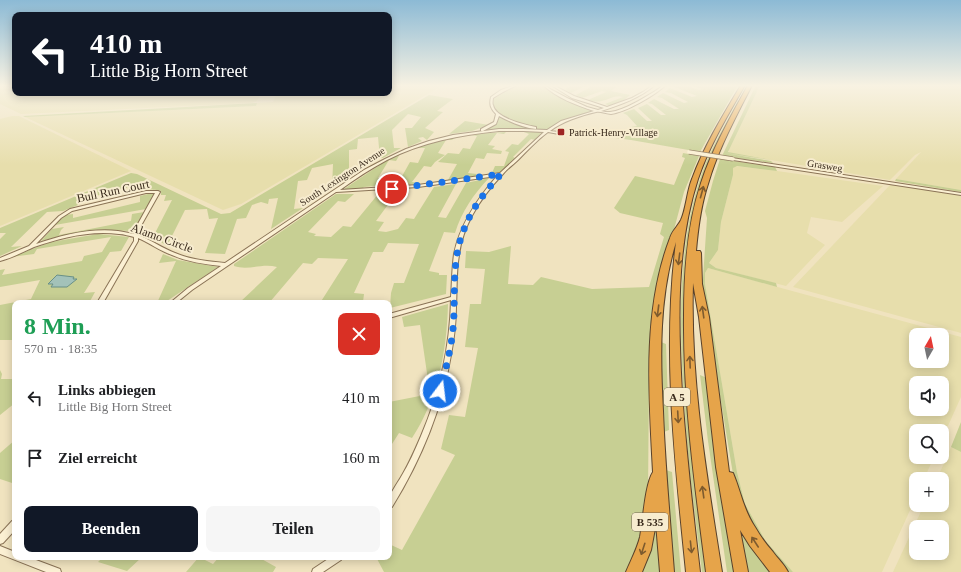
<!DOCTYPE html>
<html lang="de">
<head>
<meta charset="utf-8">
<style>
  body { margin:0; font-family:Georgia,serif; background:#f6f6f6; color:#202124; height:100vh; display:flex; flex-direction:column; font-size:15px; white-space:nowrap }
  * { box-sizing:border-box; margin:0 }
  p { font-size:13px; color:#757577 }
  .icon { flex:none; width:22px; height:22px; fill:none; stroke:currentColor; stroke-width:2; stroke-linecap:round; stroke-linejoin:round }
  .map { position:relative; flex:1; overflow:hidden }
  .side { position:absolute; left:12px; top:300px; width:380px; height:260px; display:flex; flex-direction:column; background:#fff; border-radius:8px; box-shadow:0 2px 10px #0003 }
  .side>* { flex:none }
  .top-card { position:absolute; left:12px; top:12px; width:380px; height:84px; border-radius:8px; box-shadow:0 2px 10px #0003; background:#111827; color:#fff; overflow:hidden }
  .needle { width:26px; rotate:9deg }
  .buttons { position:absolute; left:909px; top:328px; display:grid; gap:8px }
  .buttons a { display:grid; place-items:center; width:40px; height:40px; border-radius:8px; background:#fff; box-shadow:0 2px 10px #0003; font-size:20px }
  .pin { position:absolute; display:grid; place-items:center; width:34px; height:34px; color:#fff; margin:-17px; border:2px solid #fff; border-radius:50%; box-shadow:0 1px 4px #0007 }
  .me { position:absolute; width:44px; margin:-22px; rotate:15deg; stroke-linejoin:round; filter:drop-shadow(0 0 3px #0008) }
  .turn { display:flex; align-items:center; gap:14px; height:84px; padding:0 12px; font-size:18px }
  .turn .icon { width:52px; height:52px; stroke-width:2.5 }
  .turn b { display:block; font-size:28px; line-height:34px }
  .round { display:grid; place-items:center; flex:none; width:42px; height:42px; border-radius:8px; background:#f6f6f6 }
  .overview { display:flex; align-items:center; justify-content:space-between; height:68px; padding:0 12px }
  h1 { font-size:24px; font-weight:700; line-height:30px; color:#1e9e55 }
  .action { display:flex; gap:8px; margin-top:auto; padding:8px 12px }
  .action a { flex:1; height:46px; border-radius:8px; background:#111827; color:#fff; font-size:16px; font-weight:700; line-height:46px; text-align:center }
  .action a+a { background:#f6f6f6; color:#202124 }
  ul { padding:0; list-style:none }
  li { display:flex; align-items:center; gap:12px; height:60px; padding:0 12px }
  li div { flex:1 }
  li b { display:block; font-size:15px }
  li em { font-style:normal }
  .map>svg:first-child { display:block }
</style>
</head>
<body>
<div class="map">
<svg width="961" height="572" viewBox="0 0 961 572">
  <rect width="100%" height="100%" fill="#f0e3bf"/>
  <!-- farmland -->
  <g fill="#e7deac" fill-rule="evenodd">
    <polygon points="0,85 15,85 15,93 261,93 257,101 252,103 21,114 0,104 0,86 7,85"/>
    <polygon points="389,85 443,85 241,204 223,210 25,117 256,106 257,103 273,102 277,93 389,93"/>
    <polygon points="760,85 961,85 961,190 896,179 921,152 915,155 890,180 729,153 728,148"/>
    <polygon points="12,116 19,116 131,171 0,226 0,119"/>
    <polygon points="735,166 777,171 883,186 842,222 811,217 807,233 825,245 786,286 716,268 709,263 718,250 721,222 733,175 733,168"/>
    <polygon points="891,184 961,196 961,333 793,287"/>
    <path d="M708,268L961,337V397L942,439V431H916V457H934L924,479H916V497L882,572H793L765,540L754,522L745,504L737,472L705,284V273ZM916,335H942V361H916ZM916,383H942V409H916Z"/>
    <path d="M951,447L961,452V572H893L924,505H942V479H937ZM916,527H942V553H916Z"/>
  </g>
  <!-- green -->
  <g fill="#c7cf93">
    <polygon points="516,85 544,85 579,104 600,111 562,122 547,131 496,131 476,132 492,126 498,114 491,105 492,98 506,88"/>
    <path d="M573,85H611L610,86L616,87L611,91L630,95L624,100L610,106L605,104L623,97C612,93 604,106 588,100L606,92L602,91L582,98L576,95L592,86L587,85L571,93L565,89Z"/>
    <polygon points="673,85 684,85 699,90 702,89 691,85 738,85 700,152 631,140 585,134 587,132 628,133 631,127 637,126 627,115 623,113 634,109 647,121 652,121 638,108 647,104 661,115 666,115 652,104 648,103 654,99 674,109 679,109 662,98 657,97 663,93 684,103 688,102 671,93 665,92 670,88 692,97 697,96 672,86"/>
    <polygon points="756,85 760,85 728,152 771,160 725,153 771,161 773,163 722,156"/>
    <path d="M429,95L453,99L437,111L443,112L425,128L434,132L427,140L423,137L418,138L422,141L408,147L405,128H412L421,117L408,114L392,130L394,148H401L383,158H380L378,137L358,139L357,149L349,150V173L357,172L332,189L333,164L312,168L307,180L298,181L294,209L303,208L271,229L278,198L269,199L268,204L261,202L252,205L246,218L237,219L225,254L205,253L218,218L209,219L207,209L185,210L167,246L153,237L172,200L164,201L166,195H161V191C153,188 145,193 140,184L77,201L78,205L63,211L47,212L11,247L22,246L0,256V239L6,233H0V228L131,173L137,174L221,214L230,213Z"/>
    <path d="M738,100C739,106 723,131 719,139C703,169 694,201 689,234C684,262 684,291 683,319C683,404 695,488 706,572H702C694,509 686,446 683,383C679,313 679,242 701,176C710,149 725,125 738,100Z"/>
    <polygon points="257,103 256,106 25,117 23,116"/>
    <polygon points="465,121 489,125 472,131 449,134"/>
    <polygon points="526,131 542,132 535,140 531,139 513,157 515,158 500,172 492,173 495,166 504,166 509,152 505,151 512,144 518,145 529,134 524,132"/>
    <polygon points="506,132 504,134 497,133 488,145 495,146 492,149 502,151 501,154 487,153 484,159 476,158 468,173 477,174 475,176 448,180 457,164 438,162 448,153 459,154 463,148 470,149 477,136 471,135 473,134"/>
    <polygon points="456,137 452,140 446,140 438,153 445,155 435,162 431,167 424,166 412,182 420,183 408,185 407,183 364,187 362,189 344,189 390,158 400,154 396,161 389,160 378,178 401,178 410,162 418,163 425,148 418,148 418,146"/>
    <polygon points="683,153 699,156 684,192 672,237 649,379 648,495 641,542 628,572 384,572 376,557 389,557 389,544 402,550 455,455 441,449 449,415 465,417 478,348 465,347 470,304 481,304 485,269 465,268 466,251 489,252 511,246 508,284 533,285 541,277 592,289 649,287 664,237 660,234 663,223 620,213 614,208 635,176 674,185 685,158 682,157"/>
    <polygon points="720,159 775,167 777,171 737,166 733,168 733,175 721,222 718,250 709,263 716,268 776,283 777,287 708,268 705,273 705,284 737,472 745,504 765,540 793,572 785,572 759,542 736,492 701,282 703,278 707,218 705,211 713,181"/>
    <path d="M489,178C473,195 462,211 455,233L444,232L429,271L439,273V275H447L446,294L390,308L391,293L394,283H404L419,244L388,243L383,252H373L354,293L364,294L363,302H371V303H320L348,259L318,258L312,264L303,263L269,303H239L277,267C262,263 248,271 234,266V264L336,194H354L345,202L338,201L308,232L316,234L314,236L331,237L343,226L351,227L379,193L398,191L376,221L384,222L378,231L386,232L398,229L406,218L414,219L434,187L456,184L438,217L446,218L466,183Z"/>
    <polygon points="896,179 961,190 961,192 895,181"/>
    <polygon points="148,193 155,193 146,209 55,225 65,215 73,214 73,218 140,202 140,196 148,194"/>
    <polygon points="144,212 134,231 100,230 57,237 41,241 52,229 64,227 61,230 59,235 131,221 132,214"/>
    <polygon points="98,234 129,237 121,251 110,252 84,293 95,292 89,303 15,303 15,340 0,340 0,305 31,299 40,280 0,287 0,270 5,269 2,275 82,261 84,256 102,252 111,237 37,249 34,254 11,257 51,242"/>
    <polygon points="163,254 178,260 218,267 164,303 157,303 176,261 159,263"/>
    <path d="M667,278L661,342L666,344L669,430L664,432H661C660,380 657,328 667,278Z"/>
    <path d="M448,304C447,350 438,399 412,438L399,433L392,444L389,443V402L430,394L420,325L404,327L402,317Z"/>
    <polygon points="0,370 2,374 1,379 15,379 15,403 0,415"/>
    <polygon points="700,375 707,378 736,572 727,572 708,441"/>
    <polygon points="961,422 961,452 951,447"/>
    <polygon points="15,440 15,484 0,479 0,453"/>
    <polygon points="663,469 672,472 681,572 671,572"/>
    <polygon points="657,517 661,572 639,572"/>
    <polygon points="739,522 774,572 746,572"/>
    <polygon points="103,557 142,557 127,571 98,562"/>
    <polygon points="199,557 213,564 219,557 258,557 276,567 273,572 186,572"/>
  </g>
  <!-- water -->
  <polygon fill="#a3c2b9" stroke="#699087" points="57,275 74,277 73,279 77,279 67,287 51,287 53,284 48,284"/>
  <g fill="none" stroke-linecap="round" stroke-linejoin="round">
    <defs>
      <g id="minor">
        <path d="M515,85H517L503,92L493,98C493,99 492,104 493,105C495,118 525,125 536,127V129C524,128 510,122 499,116L496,124L483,131H481V129L494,122L496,114C491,109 489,105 491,97L501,90Z"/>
        <path d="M543,85H545L550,89L567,98L587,107L598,110L604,108L572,98L551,85H553L574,96L607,107L632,98L643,92L653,85H655C640,98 620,105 601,111C604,112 607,112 610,112C624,111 653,93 664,85H666C655,95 627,112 611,114C606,114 601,111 596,112C582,115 561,122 550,131L559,132V134L548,132C537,140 528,150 519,159C514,164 508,168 503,174C482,196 463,224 459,255C456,272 457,289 456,307C456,323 454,339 451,355C442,409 421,460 392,507L389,508C389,505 388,501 389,498C390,494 398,482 401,477C409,464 415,450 421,436C439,394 450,347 451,300L389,318V314L451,297C452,283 452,268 454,254C460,224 478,198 497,176L418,187L336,192L192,290L176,303H170L188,288L221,266C204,264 188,262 172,255C160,251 150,243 138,238V241L103,303H97L134,241V237C129,236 124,234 119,234C90,230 61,238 34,247C23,252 12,258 0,261V258L29,246L59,216L70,209L146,191H158L160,192L138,231V235C151,240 162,248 175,253C191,260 208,261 225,263L364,170L385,159L406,149L429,141L453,135L499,129H523L547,130L561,121L594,111C576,105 557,98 543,85ZM499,131H523L544,132L500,173L418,185L340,190C355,179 370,169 387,160C422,142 460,135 499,131ZM146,193H155L134,231V234C129,233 124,232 118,231C90,228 62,235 36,244L61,218L72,211Z"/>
        <polygon points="732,158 961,193 961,195 733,160 731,159"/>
        <polygon points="15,520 15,530 3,543 0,544 0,534 12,521"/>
        <polygon points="0,546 15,552 15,557 28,557 60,569 61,572 46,572 0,554"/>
        <polygon points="331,557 342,557 341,560 323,572 312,572 313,569"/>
      </g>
      <g id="motorway">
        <path d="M741,85H745C728,115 709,146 698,179C676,247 678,321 682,392C686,452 693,512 700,572H686C675,463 662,352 676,242C659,297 660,354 663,411C665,465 670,518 674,572H660L656,523L651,550L642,572H626C631,560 637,549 640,537C643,521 645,484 653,472C649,396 642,311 670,238C672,231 678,226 681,220C686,209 687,191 692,179C704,146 723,115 741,85Z"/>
        <path d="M748,85H752C736,117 718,149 708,184C701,205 698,228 696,251H700L701,253L702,284L709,317L729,472L733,473C741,492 743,509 755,527C760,536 766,544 773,552C778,559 784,564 788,572H770L750,546L740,530L748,572H734L716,467L699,317L693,283C690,380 707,477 722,572H706C695,487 683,401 684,315C684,271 687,225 701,183C712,149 731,116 748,85Z"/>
      </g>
    </defs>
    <!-- minor casing -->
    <use href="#minor" stroke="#8a7356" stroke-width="2"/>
    <!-- motorway casing -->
    <use href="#motorway" stroke="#58412b" stroke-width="2"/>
    <!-- minor -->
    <use href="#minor" fill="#fbf0d3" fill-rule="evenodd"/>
    <!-- motorway -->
    <use href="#motorway" fill="#e6a44a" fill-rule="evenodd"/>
    <defs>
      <polyline id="minor-bridge" points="689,152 733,159"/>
    </defs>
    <!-- minor-bridge casing -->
    <use href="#minor-bridge" stroke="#8a7356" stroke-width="5" stroke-linecap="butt"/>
    <!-- minor-bridge -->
    <use href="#minor-bridge" stroke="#fbf0d3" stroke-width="3.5"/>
  </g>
  <!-- one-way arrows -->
  <defs><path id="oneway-shaft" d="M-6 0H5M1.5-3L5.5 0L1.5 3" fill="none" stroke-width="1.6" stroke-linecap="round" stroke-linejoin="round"/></defs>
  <g stroke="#7e5b2e">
    <use href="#oneway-shaft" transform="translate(702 192) rotate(-75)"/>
    <use href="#oneway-shaft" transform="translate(679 259) rotate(97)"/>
    <use href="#oneway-shaft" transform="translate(658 311) rotate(97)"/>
    <use href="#oneway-shaft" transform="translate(703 312) rotate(-98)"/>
    <use href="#oneway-shaft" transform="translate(690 362) rotate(-92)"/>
    <use href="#oneway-shaft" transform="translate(678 417) rotate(87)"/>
    <use href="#oneway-shaft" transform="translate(703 492) rotate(-98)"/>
    <use href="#oneway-shaft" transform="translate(755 542) rotate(-123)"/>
    <use href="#oneway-shaft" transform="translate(691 547) rotate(84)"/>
    <use href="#oneway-shaft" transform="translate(643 549) rotate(108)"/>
  </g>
  <!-- sky -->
  <linearGradient id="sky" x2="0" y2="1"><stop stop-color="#8cbad5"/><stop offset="0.52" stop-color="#f8f2e2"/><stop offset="1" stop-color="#f8f2e2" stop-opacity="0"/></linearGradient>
  <rect width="961" height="165" fill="url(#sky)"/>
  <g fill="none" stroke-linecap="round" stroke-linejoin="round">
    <!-- route -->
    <path stroke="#1a73e8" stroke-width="7" stroke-dasharray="0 12.6" d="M392,189L501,174C485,192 471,209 463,232C451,263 456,297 453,329C451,350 445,371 440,391"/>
  </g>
  <!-- markers -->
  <rect fill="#9d2423" stroke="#f7eccf" stroke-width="1.5" x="557" y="128" width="8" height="8" rx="2"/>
  <g text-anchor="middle" stroke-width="4" stroke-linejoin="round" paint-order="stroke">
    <!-- far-poi labels -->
    <g font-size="10" fill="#392a1c" stroke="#f7eccf" text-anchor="start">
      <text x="569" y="136">Patrick-Henry-Village</text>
    </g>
    <!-- far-street labels -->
    <g font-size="10" fill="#392a1c" stroke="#f7eccf">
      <text transform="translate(825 165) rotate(9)" y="4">Grasweg</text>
      <text transform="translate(342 176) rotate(-33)" y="4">South Lexington Avenue</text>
    </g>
    <!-- shield labels -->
    <g fill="#f7eccf" stroke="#726452" stroke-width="1">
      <rect x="664" y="388" width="26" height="18" rx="3"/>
      <rect x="632" y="513" width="36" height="18" rx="3"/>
    </g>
    <g font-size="11" font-weight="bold" fill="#392a1c">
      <text x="677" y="401">A 5</text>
      <text x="650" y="526">B 535</text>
    </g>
    <!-- street labels -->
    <g font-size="12" fill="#392a1c" stroke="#f7eccf">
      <text transform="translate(113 191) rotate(-12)" y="4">Bull Run Court</text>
      <text transform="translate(162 238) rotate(20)" y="4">Alamo Circle</text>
    </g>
  </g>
</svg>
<div class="buttons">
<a><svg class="needle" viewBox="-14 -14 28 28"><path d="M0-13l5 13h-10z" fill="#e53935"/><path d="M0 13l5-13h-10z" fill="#757577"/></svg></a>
<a><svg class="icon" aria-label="sound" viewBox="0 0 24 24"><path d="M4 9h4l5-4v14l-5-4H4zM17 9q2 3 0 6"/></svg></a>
<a><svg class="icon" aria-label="search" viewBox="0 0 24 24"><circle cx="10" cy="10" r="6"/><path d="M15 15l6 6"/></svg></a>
<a>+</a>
<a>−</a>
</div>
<div class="pin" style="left:392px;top:189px;background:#d93025"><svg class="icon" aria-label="arrive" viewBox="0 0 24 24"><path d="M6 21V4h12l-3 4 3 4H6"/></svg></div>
<svg class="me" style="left:440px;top:391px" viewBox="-20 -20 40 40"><circle r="17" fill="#1a73e8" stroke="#fff" stroke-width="3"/><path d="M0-11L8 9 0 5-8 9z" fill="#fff"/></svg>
<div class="top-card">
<div class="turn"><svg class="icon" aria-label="left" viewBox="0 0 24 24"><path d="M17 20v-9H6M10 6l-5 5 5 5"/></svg><div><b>410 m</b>Little Big Horn Street</div></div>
</div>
<section class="side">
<div class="overview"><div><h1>8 Min.</h1><p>570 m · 18:35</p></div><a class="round" style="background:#d93025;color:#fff"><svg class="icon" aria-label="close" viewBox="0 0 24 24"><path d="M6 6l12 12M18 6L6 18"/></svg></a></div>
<ul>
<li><svg class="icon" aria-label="left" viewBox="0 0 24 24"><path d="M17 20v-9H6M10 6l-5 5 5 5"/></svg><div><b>Links abbiegen</b><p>Little Big Horn Street</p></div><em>410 m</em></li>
<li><svg class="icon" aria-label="arrive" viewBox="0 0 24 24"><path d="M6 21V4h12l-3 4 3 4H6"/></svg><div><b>Ziel erreicht</b></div><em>160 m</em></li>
</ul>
<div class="action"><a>Beenden</a><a>Teilen</a></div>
</section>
</div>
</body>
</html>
